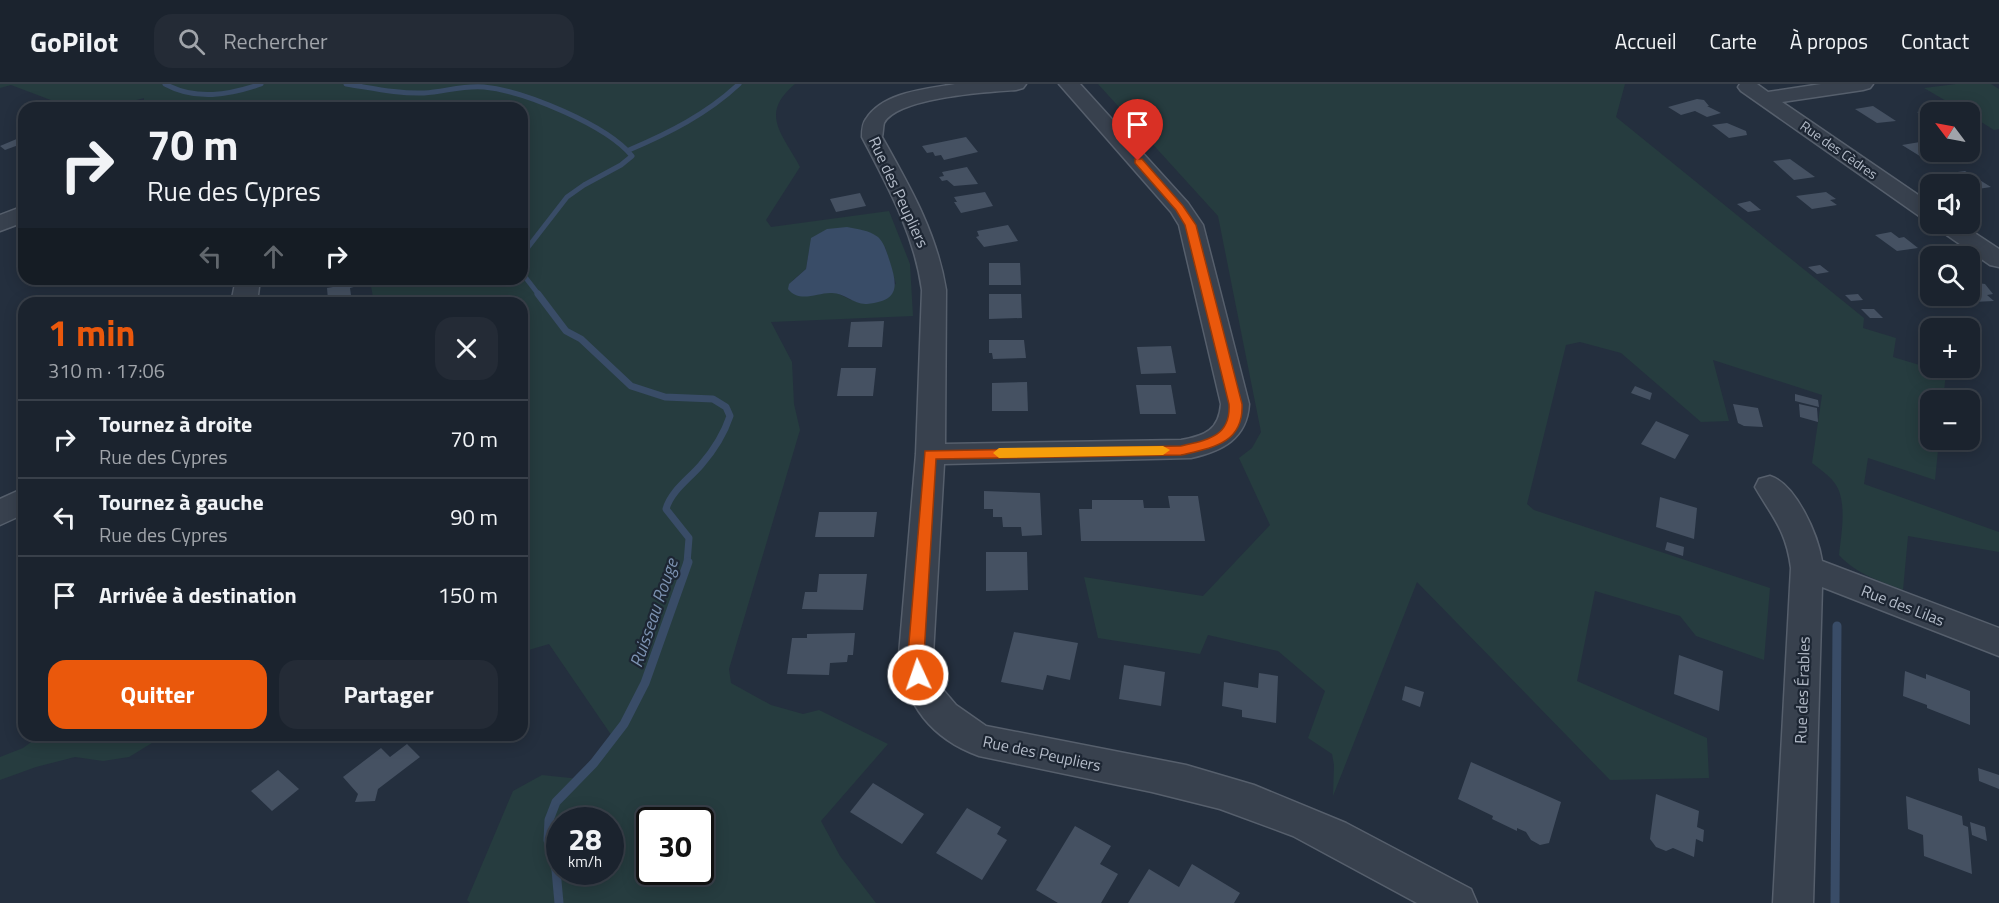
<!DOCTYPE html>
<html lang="fr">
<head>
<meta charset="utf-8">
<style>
  body { margin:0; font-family:"Titillium Web",sans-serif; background:#242b36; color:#f1f3f6; height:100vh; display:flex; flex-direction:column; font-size:22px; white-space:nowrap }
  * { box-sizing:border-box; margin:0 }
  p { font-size:20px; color:#a0a4aa }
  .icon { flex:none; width:33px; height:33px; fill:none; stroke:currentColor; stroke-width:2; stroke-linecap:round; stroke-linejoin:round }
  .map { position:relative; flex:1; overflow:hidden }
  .sheet { position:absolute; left:18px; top:213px; width:510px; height:444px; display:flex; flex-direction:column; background:#1b232e; border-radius:18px; box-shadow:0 3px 15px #0003,0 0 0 2px #39404a }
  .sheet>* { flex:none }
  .hud { position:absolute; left:18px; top:18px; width:510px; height:183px; border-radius:18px; box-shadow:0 3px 15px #0003,0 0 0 2px #39404a; background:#1b232e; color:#f1f3f6; overflow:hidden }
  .needle { width:39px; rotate:302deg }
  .controls { position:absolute; left:1920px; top:18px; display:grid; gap:12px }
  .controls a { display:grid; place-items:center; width:60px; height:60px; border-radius:12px; background:#1b232e; box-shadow:0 3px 15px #0003,0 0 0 2px #39404a; font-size:30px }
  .speed { position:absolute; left:546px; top:723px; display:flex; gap:12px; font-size:30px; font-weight:700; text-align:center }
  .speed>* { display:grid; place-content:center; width:78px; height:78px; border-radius:50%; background:#1b232e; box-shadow:0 3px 15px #0003,0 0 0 2px #39404a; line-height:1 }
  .speed small { font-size:15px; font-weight:400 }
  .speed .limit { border:3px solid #111; border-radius:9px; background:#fff; color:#111 }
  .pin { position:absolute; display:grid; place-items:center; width:51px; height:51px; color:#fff; margin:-62px -26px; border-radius:50% 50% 50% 0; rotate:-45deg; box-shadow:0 0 6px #0007 }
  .pin .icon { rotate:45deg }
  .me { position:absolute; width:66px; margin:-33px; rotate:357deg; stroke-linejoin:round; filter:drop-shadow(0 0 4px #0008) }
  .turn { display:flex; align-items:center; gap:21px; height:126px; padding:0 30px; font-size:27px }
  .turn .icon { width:78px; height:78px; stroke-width:2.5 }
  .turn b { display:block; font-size:42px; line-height:51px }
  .lanes { display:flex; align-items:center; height:57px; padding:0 30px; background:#0003; justify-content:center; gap:30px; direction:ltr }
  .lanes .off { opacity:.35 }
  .round { display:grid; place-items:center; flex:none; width:63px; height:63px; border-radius:18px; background:#242b36 }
  .head { display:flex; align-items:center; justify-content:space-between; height:102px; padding:0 30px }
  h1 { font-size:36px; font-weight:700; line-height:45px; color:#ea580c }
  .button { display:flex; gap:12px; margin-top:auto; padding:12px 30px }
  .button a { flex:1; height:69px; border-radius:18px; background:#ea580c; color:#fff; font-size:24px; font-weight:700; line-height:69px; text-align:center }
  .button a+a { background:#242b36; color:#f1f3f6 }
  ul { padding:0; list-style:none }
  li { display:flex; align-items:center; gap:18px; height:78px; padding:0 30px; border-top:2px solid #39404a }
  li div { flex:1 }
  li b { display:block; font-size:22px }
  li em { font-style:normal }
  header { display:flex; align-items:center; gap:36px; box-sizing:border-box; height:84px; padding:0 30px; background:#1b232e; border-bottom:2px solid #39404a }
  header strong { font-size:28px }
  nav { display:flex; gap:33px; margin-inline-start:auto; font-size:21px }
  .search { width:420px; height:54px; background:#242b36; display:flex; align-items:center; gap:15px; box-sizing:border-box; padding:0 21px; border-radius:18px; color:#a0a4aa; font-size:22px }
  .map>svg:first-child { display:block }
</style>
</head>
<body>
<header>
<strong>GoPilot</strong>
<div class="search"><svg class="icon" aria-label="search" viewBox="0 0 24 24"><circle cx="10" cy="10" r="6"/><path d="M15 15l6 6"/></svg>Rechercher</div>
<nav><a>Accueil</a><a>Carte</a><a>À propos</a><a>Contact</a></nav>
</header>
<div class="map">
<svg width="1999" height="819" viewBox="0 0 1999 819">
  <rect width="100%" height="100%" fill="#242f3e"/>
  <!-- green -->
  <g fill="#263c3f" fill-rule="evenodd">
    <path d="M0,0H795C759,30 782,49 800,83L766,136L771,143L889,127L910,180L913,232L771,238L792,278L794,320L800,346L729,585L731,599L771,621L803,630L819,626L888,660L821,737L840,772L876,819H470L467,816L513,707L542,691L580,695L614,655L549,560L522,568V219H374L371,202L397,195H522V24H144V14L107,24H72L11,1L0,4ZM885,163L896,200L851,216L835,208L828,209L792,197L806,185L809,167ZM560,736H610V788H560ZM650,736H700V788H650Z"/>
    <path d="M1098,0H1625L1616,33L1864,234L1863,244L1896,254L1893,273L1946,289L1943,316H1930V356H1939L1935,396L1868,374L1864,400L1999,448V468L1908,452L1903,506C1880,497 1856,490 1839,471C1841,452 1846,426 1839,407C1835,395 1822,387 1812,379L1822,311L1713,276L1729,337L1701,338L1621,269L1580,258L1566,261L1527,420L1534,426L1770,504L1764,576L1696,552L1680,532L1595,507L1577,597L1707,654L1709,694L1610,696L1417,498L1333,712L1334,681L1332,670L1308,654L1325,607L1278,567L1208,551L1200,570L1098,554L1084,493L1203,512L1270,441L1239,374L1252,364L1261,348L1218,132Z"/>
    <polygon points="1956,0 1991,0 1999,5 1999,45 1994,46 1970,31 1970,28 1965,28 1924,4"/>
    <polygon points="41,651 165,651 129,673 103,677 75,673 36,683 0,696 0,673 23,664"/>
  </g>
  <!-- water -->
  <path fill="#394c67" d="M847,143C857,145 869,146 878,153C885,160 887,169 890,178C898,203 899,217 867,220C854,221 845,209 832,209C818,208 800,220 788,205L789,200L806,185L811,154L827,145Z"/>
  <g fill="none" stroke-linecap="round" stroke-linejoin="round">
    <!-- stream-far2 -->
    <g stroke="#394c67" stroke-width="5">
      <path d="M165,0C196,17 229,11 261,0"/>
      <path d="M346,0C372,4 398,10 424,9C444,8 463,1 484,3C524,7 607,41 632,72L621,81L584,101L567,113L522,171"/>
      <path d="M629,66C669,49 707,30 739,0"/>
      <polyline points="522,189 539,211"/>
    </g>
    <!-- stream-far1 -->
    <path stroke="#394c67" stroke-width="7" d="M538,210L566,247L581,255L631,302L665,313L713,315L726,323L730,332C724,350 714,366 701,381C689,395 671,407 666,425L689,454L687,479"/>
    <!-- stream -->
    <g stroke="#394c67" stroke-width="9">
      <polyline points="559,819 556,786 548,756 549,736 556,718 594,679 624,640 645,599 688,478"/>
      <polyline points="1835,819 1837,542"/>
    </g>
  </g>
  <!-- building -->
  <g fill="#455162">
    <polygon points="1697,15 1704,16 1709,22 1707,22 1721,29 1707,33 1695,27 1681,31 1668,23"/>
    <polygon points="1873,22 1896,37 1877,39 1855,25"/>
    <polygon points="1940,25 1946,28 1930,28 1930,36 1917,28"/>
    <polygon points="1727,39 1746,47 1747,51 1729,54 1712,41"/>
    <polygon points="966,53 978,68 944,76 941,71 935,72 933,68 927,69 922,62"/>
    <polygon points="19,54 24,59 5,66 0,62"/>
    <polygon points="1920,58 1930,65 1930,68 1941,71 1923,74 1902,61"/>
    <polygon points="1790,75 1815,93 1794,96 1773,77"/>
    <polygon points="967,83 978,100 954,102 947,96 942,97 939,93 944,92 942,88"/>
    <polygon points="1965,87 1991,103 1971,106 1970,100 1959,100 1943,90"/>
    <polygon points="985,108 993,122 961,129 954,118 957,118 954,113"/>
    <polygon points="1826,108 1836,115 1830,116 1837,121 1812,125 1796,112"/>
    <polygon points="860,109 866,122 836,128 830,115"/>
    <polygon points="1750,117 1761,126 1748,128 1737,120"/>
    <polygon points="1008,141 1018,157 984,163 976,153 979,152 977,147"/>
    <polygon points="1891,148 1899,154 1904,153 1918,164 1897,167 1875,151"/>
    <polygon points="989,179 1020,179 1021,201 989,201"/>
    <polygon points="1820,181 1829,188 1817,190 1808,183"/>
    <polygon points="332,195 360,195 361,201 350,204 351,211 328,216 327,204 333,203"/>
    <polygon points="1970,198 1985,200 1993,210 1987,211 1994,217 1973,218 1967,212 1970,212"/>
    <polygon points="989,210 1021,210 1022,234 989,235"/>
    <polygon points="1858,210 1863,216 1851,217 1845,211"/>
    <polygon points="1861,225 1874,225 1883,234 1870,234"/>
    <polygon points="884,237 882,263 848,263 851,238"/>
    <polygon points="989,256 1024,256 1026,274 993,275 992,269 989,269"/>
    <polygon points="1171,262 1176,289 1141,290 1137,263"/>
    <polygon points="841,284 876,284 873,312 837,312"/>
    <polygon points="1027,298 1028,327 992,327 992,299"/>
    <polygon points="1136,301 1171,301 1176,330 1140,330"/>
    <polygon points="1635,302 1652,309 1650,316 1631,309"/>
    <polygon points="1948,306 1980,317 1979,325 1970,321 1970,316 1955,316 1947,314"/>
    <polygon points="1795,310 1818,316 1819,323 1795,317"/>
    <polygon points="1733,320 1758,324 1763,343 1744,342 1738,339"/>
    <polygon points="1799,320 1817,324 1818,338 1800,333"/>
    <polygon points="1656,337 1689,351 1675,375 1641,360"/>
    <polygon points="984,407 1040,409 1042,451 1022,452 1021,443 1003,443 1002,433 993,433 993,425 984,425"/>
    <polygon points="1168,412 1198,412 1205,457 1081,457 1079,425 1092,425 1092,416 1143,416 1144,424 1170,424"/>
    <polygon points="1660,413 1697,424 1694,455 1656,443"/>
    <polygon points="819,428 877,428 874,453 815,453"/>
    <polygon points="1667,458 1684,463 1683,472 1665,466"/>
    <polygon points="986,468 1027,468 1028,506 986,507"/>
    <polygon points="819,490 867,490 863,526 802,525 805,508 817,508"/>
    <polygon points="1014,548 1078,559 1070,596 1047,591 1043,606 1001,598"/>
    <polygon points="855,549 853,571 848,571 847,578 830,579 829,591 787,590 792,554 807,554 807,550"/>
    <polygon points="1679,571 1723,587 1719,627 1674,610"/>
    <polygon points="1124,581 1165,588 1161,622 1119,615"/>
    <polygon points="1905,587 1926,595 1926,590 1970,607 1970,641 1927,624 1927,621 1903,612"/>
    <polygon points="1259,589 1278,592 1276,639 1242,633 1242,626 1222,622 1224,598 1258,604"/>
    <polygon points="1405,602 1424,608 1420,623 1402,616"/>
    <polygon points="407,660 420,673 378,705 375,717 355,718 358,710 343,693 381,664 390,673"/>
    <polygon points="1471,678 1561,718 1549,759 1540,761 1531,756 1526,748 1517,744 1517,747 1492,735 1493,732 1458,715"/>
    <polygon points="1978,684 1999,691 1999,705 1979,697"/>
    <polygon points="278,686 299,705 272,727 251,707"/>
    <polygon points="873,699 924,730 902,760 850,728"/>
    <polygon points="1656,710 1699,727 1697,743 1704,746 1703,758 1696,755 1694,773 1673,764 1666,767 1656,763 1650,755"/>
    <polygon points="1906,712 1962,732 1963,741 1968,743 1972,790 1924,772 1923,751 1908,745"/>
    <polygon points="967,724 1001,743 997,750 1007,756 982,796 936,769"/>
    <polygon points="1970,738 1985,743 1987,757 1972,751"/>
    <polygon points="1075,742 1111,762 1100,780 1118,790 1101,819 1058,819 1036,806"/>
    <polygon points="1192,780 1240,809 1234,819 1128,819 1149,785 1179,803"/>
  </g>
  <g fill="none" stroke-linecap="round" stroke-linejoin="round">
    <defs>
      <g id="minor">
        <path d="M955,0H1026L1023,4L1016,6C989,8 898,13 884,39C883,42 883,49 882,53C910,103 937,149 946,206L945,360L1181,356C1205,352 1219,346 1221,320L1179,141L1171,128L1059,0H1080L1188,119L1203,141L1249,320C1247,355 1222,367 1191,374L944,380L933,571L939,601L956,621L986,642L1186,681L1254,701L1346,739L1471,805L1477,819H1417L1293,752L1220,725L1152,708L979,672C932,655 905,621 899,571L916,370L922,206C914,149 888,103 862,53C862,47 862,40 866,35C883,8 926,5 955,0Z"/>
        <polygon points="1740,0 1757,0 1768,8 1821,0 1873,0 1870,4 1863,6 1782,18 1930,119 1930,136 1922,134 1741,7 1738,3"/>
        <polygon points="24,122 24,138 0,147 0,131"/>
        <polygon points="1934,140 1961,140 1999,165 1999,183 1990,181 1938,145"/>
        <polygon points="236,195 260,195 257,219 231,219"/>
        <path d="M1770,392C1796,400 1818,451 1822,477L1999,544V572L1822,503L1813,819H1773L1791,484C1786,446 1773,434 1755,403L1759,395Z"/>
        <polygon points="24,404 24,430 0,441 0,415"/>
      </g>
    </defs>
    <!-- minor casing -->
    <use href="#minor" stroke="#565f6c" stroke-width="3"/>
    <!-- minor -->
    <use href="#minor" fill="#38414e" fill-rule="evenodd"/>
  </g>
  <!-- route -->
  <path fill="#ea580c" stroke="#983908" stroke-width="1.5" d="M1135,75H1142L1183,122L1196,141L1242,320C1244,360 1211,364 1181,371L936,375L924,571L926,591L923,596L918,598L912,596L908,571L925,367L1181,362C1207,356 1231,353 1229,320L1185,141L1176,126L1135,79Z"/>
  <!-- slow -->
  <polygon fill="#f59e0b" points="1163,362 1170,366 1163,371 999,374 993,369 999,364"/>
  <g text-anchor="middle" stroke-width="4.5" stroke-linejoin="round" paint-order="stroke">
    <!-- far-street labels -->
    <g font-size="14" fill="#b4bcc9" stroke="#1d2633">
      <text transform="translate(1839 66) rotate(35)" y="5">Rue des Cèdres</text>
    </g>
    <!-- street labels -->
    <g font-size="16" fill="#b4bcc9" stroke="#1d2633">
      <text transform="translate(899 108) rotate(65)" y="6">Rue des Peupliers</text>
      <text transform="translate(1903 521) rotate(21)" y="6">Rue des Lilas</text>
      <text transform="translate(1802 606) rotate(-88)" y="6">Rue des Érables</text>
      <text transform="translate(1042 669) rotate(12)" y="6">Rue des Peupliers</text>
    </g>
    <!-- water labels -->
    <g font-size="18" font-style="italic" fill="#7c92b1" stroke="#1d2633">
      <text transform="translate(654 529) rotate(-71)" y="6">Ruisseau Rouge</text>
    </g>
  </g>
</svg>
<div class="controls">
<a><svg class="needle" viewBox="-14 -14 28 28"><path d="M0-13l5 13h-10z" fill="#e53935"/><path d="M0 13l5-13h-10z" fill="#a0a4aa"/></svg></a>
<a><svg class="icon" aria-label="sound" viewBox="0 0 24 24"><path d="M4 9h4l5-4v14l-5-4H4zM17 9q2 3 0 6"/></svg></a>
<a><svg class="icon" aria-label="search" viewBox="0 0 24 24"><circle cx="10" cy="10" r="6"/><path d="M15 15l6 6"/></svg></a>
<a>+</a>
<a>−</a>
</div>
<div class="speed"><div>28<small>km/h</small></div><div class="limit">30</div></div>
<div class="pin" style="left:1138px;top:77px;background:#d93025"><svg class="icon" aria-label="arrive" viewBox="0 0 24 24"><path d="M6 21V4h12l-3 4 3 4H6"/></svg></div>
<svg class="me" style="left:918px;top:591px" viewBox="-20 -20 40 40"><circle r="17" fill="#ea580c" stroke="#fff" stroke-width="3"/><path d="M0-11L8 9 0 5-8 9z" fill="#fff"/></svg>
<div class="hud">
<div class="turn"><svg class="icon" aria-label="right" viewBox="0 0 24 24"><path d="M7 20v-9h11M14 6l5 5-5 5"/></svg><div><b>70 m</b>Rue des Cypres</div></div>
<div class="lanes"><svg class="icon off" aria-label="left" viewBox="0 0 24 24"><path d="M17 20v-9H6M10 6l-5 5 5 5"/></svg><svg class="icon off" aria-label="ahead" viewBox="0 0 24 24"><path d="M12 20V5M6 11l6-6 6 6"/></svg><svg class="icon" aria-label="right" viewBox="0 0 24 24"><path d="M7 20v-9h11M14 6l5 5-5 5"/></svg></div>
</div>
<section class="sheet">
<div class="head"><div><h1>1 min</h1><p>310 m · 17:06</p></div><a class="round"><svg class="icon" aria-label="close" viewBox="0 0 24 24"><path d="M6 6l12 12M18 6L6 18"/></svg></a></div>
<ul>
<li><svg class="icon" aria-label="right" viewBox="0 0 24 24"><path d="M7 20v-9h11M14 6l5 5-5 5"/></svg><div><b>Tournez à droite</b><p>Rue des Cypres</p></div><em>70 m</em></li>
<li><svg class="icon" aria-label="left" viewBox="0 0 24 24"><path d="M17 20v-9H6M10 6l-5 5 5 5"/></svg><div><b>Tournez à gauche</b><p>Rue des Cypres</p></div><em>90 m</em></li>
<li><svg class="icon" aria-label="arrive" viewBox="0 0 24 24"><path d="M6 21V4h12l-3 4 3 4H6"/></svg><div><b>Arrivée à destination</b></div><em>150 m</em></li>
</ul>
<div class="button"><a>Quitter</a><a>Partager</a></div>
</section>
</div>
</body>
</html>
